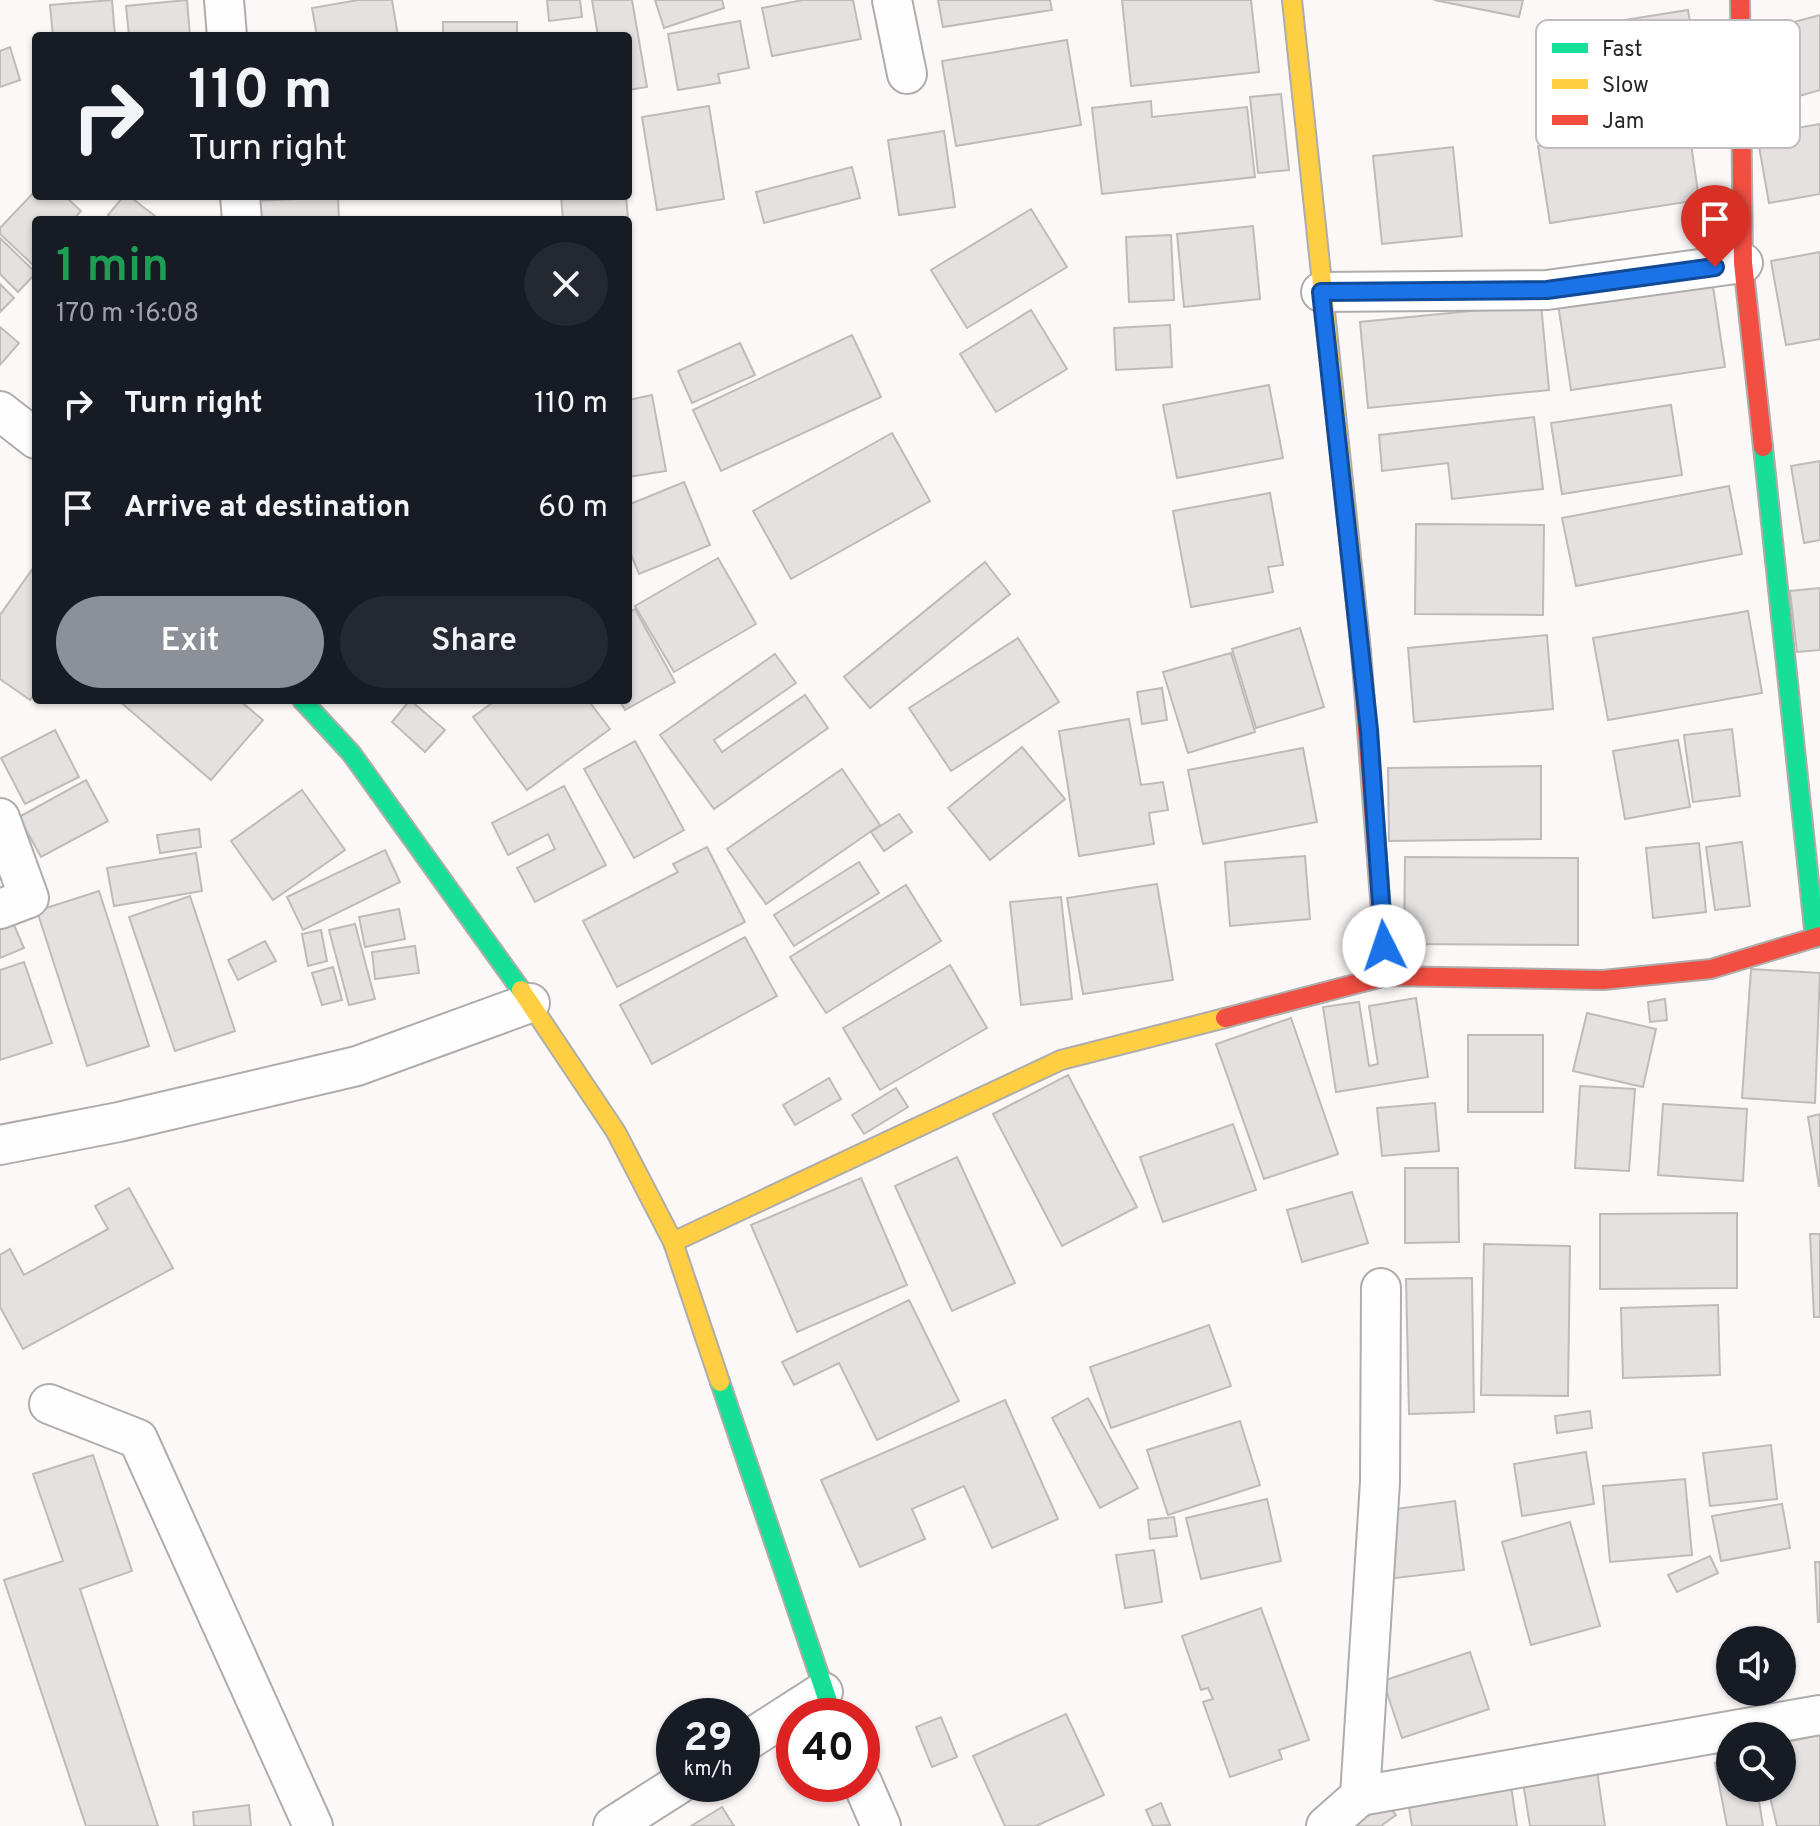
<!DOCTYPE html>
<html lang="en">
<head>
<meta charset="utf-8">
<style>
  body { margin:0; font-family:Overpass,sans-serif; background:#242831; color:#f1f3f6; height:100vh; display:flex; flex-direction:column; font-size:30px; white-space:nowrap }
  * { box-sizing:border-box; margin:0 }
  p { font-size:26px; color:#9ea1a6 }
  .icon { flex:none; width:44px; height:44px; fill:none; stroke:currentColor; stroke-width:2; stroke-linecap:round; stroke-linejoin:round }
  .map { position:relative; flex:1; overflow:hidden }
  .sheet { position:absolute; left:32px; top:216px; width:600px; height:488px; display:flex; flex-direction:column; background:#171b24; border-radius:8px; box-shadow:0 2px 6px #0004 }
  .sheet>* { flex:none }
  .guide { position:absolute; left:32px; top:32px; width:600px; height:168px; border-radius:8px; box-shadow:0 2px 6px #0004; background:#171b24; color:#f1f3f6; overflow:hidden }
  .buttons { position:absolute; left:1716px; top:1626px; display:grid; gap:16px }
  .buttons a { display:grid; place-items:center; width:80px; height:80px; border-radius:50%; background:#171b24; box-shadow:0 2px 6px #0004; font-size:40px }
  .speed { position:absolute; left:656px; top:1698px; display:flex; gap:16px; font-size:40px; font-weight:700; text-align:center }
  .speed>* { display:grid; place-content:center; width:104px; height:104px; border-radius:50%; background:#171b24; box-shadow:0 2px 6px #0004; line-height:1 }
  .speed small { font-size:20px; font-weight:400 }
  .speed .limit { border:12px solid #d22; background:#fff; color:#111 }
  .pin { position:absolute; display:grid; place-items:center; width:68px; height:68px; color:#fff; margin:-82px -34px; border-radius:50% 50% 50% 0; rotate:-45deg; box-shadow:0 0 8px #0007 }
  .pin .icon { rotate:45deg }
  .me { position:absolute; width:88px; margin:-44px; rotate:356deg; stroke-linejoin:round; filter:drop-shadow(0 0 6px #0008) }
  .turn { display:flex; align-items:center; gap:28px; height:168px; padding:0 24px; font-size:36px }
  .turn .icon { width:104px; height:104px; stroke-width:2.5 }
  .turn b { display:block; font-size:56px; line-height:68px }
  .round { display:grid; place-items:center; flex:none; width:84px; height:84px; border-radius:42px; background:#242831 }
  .overview { display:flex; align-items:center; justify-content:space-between; height:136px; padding:0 24px }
  h1 { font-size:48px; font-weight:600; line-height:60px; color:#1e9e55 }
  .button { display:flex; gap:16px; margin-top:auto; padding:16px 24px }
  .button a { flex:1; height:92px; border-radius:48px; background:#8c9099; color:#fff; font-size:32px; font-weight:600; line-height:92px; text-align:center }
  .button a+a { background:#242831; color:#f1f3f6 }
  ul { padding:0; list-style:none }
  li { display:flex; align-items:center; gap:24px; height:104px; padding:0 24px }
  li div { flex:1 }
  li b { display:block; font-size:30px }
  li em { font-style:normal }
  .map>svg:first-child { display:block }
</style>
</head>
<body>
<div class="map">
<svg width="1820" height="1826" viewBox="0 0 1820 1826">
  <rect width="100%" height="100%" fill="#fdf8f8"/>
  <!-- building -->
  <g fill="#e5e1e1" stroke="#bfbbba" stroke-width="2">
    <polygon points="112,0 115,36 53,36 50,5"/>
    <polygon points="187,0 190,36 129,36 126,6"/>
    <polygon points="358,0 392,0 398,36 317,36 312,8"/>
    <polygon points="547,0 580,0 582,17 549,21"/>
    <polygon points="592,0 632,0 647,87 628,90 628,36 598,36"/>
    <polygon points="655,0 722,0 724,8 664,28"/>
    <polygon points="803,0 853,0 861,39 772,56 762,8"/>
    <polygon points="938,0 1050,0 1052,10 943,27"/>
    <polygon points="1122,0 1251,0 1259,72 1131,86"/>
    <polygon points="1434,0 1523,0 1519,17"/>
    <polygon points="1688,10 1702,97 1564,120 1549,32"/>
    <polygon points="1820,15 1820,90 1799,96 1779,26"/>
    <polygon points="740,21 749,68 718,74 720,83 678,90 668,34"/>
    <rect x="443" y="22" width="74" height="14"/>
    <polygon points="1067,40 1081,125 956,146 942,61"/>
    <polygon points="10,47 20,80 0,87 0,51"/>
    <polygon points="1281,94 1289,170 1258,173 1250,97"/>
    <polygon points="1151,101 1152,117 1247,107 1255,177 1102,194 1092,108"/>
    <polygon points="709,106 724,199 657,210 642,117"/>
    <polygon points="1688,122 1699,200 1550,223 1538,146"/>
    <polygon points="1820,124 1820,194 1769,203 1757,135"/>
    <polygon points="944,131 955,207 899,215 888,140"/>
    <polygon points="1453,147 1462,236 1382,244 1373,156"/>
    <polygon points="852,167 860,198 764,223 756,192"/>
    <polygon points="36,190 36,196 65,196 81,211 73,220 36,220 36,260 32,264 0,234 0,228"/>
    <polygon points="124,196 129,196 160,220 114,220 108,215"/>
    <polygon points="561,196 626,196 628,218 563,220"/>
    <polygon points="338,197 339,220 256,220 255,201"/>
    <polygon points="1031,209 1067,267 967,328 931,270"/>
    <polygon points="1253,226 1260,299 1184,307 1177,234"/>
    <polygon points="1171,235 1174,300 1129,302 1126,237"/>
    <polygon points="0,238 36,273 18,292 0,274"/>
    <polygon points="1820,252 1820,339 1786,345 1771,261"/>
    <polygon points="1711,273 1725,367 1571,390 1557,297"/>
    <polygon points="0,284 14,298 0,312"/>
    <polygon points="1541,304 1549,390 1368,408 1360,322"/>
    <polygon points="1031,310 1067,369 996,412 960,354"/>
    <polygon points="1170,325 1172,367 1116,370 1114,328"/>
    <polygon points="0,327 19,343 0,365"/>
    <polygon points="852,335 881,397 721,471 693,410"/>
    <polygon points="740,343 755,375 692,403 678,371"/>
    <polygon points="1269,385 1283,458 1177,478 1163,405"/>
    <polygon points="652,395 666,471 628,477 628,400"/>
    <polygon points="1671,405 1682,475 1562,494 1551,423"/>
    <polygon points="1534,417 1543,489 1452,499 1448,463 1382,471 1379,435"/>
    <polygon points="892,433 930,501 791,579 753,511"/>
    <polygon points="1820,461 1820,540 1804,543 1791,466"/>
    <polygon points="684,482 710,545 639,574 628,547 628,505"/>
    <polygon points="1729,486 1742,554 1576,586 1562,518"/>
    <polygon points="1270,493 1283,565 1268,567 1273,592 1191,607 1173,511"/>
    <polygon points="1416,524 1544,525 1543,615 1415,614"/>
    <polygon points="718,558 756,624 674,672 635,606"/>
    <polygon points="985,562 1010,594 870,708 844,677"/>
    <polygon points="36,564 36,692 30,700 0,679 0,615"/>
    <polygon points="1820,588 1820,650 1797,652 1790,591"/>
    <polygon points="635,609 675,682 625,710 619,700 628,700 628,613"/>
    <polygon points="1748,611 1762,693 1608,720 1593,638"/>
    <polygon points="1300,628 1324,707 1256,728 1232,649"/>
    <polygon points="1547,635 1553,709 1414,722 1408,648"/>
    <polygon points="1018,638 1059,702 951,771 909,708"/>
    <polygon points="1231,653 1255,732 1188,753 1163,672"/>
    <polygon points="775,654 796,683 714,740 722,752 805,695 828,728 714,809 660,735"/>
    <polygon points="1162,688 1167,720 1142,724 1137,692"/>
    <polygon points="118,700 239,700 263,720 211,780"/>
    <polygon points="410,700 445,730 425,752 392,722"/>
    <polygon points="496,700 588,700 610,729 527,790 473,717"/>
    <polygon points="1129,719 1141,785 1163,782 1168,810 1149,813 1154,844 1079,856 1059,731"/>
    <polygon points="1732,729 1740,796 1693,802 1684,735"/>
    <polygon points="55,730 79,777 25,804 1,758"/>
    <polygon points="1678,740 1690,807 1625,819 1613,751"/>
    <polygon points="635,741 684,830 634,858 584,769"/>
    <polygon points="1022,747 1065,799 990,860 948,808"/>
    <polygon points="1303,748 1317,822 1203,844 1188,770"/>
    <polygon points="1541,766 1541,839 1389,841 1388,768"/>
    <polygon points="842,769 880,825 766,904 727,849"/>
    <polygon points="86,780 108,821 41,857 19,817"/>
    <polygon points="564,786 606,865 535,902 517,868 555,849 548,834 508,855 492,823"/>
    <polygon points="302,790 345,850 273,900 231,841"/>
    <polygon points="899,814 912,832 884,851 871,832"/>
    <polygon points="199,829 201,847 160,853 157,835"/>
    <polygon points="1742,842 1750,906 1715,910 1706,847"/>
    <polygon points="1699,843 1706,912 1653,918 1646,848"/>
    <polygon points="707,847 745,922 617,987 583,921 678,872 673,864"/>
    <polygon points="385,850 400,882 303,930 287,897"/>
    <polygon points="196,853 202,891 114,906 107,868"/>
    <polygon points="1305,856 1310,919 1230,926 1225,862"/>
    <polygon points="1405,857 1578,858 1578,945 1404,944"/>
    <polygon points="859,862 879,893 794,946 774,915"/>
    <polygon points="1157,884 1173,980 1083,994 1067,898"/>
    <polygon points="906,885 941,941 826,1013 790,957"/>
    <polygon points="99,891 149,1046 87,1066 37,911"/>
    <polygon points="190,896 235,1031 175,1051 129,917"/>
    <polygon points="1061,897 1072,999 1021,1005 1010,902"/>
    <polygon points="399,909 405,939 365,947 359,917"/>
    <polygon points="10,916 24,948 0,958 0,920"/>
    <polygon points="355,924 375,999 349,1005 329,930"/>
    <polygon points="321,930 327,961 308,966 302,934"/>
    <polygon points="745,937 777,996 652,1064 620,1005"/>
    <polygon points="265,941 276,961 238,980 228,960"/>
    <polygon points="415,946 419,973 375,979 372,952"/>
    <polygon points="24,962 52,1043 0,1060 0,970"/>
    <polygon points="950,965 987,1028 880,1090 843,1028"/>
    <polygon points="333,967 342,1000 322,1005 312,973"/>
    <polygon points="1751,969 1820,973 1815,1103 1742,1098"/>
    <polygon points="1416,998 1428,1077 1336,1092 1323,1007 1359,1002 1369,1066 1378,1064 1369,1006"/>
    <polygon points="1665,999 1667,1020 1650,1022 1648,1002"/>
    <polygon points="1587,1013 1656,1029 1643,1087 1573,1071"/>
    <polygon points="1291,1018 1338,1154 1264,1179 1216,1044"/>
    <rect x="1468" y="1035" width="75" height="77"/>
    <polygon points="1068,1075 1137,1207 1062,1246 993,1114"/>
    <polygon points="829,1078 841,1099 795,1125 783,1105"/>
    <polygon points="1580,1086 1635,1089 1629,1171 1575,1168"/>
    <polygon points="896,1088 908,1107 864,1134 852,1115"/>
    <polygon points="1435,1103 1439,1151 1382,1156 1377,1108"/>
    <polygon points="1663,1104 1747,1109 1743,1181 1658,1175"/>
    <polygon points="1820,1114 1820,1186 1819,1186 1808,1117"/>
    <polygon points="1233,1124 1256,1190 1163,1222 1140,1157"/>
    <polygon points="957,1157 1015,1283 952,1311 895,1186"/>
    <polygon points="1405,1168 1458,1168 1459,1242 1405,1243"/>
    <polygon points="861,1178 907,1285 797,1332 751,1225"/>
    <polygon points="129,1188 173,1268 23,1349 0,1307 0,1255 10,1249 24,1275 108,1229 95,1206"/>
    <polygon points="1352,1192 1368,1243 1302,1262 1287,1210"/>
    <polygon points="1737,1213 1737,1288 1600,1289 1600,1214"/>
    <polygon points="1810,1234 1820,1234 1820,1317 1814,1317"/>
    <polygon points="1484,1244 1570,1246 1568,1396 1481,1395"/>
    <polygon points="1472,1278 1474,1412 1409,1414 1406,1279"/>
    <polygon points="909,1300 959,1401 877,1440 839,1363 794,1385 782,1362"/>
    <polygon points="1718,1305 1720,1375 1623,1378 1621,1308"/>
    <polygon points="1209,1325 1231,1386 1111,1428 1090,1367"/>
    <polygon points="1088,1398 1138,1488 1100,1508 1052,1418"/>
    <polygon points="1005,1400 1058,1519 992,1548 964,1486 912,1509 925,1539 860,1567 821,1480"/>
    <polygon points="1590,1411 1592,1428 1557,1433 1555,1416"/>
    <polygon points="1240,1421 1260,1485 1168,1515 1147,1450"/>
    <polygon points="1771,1445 1777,1499 1710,1506 1703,1453"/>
    <polygon points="1586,1452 1594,1504 1522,1516 1514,1464"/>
    <polygon points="93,1455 132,1571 80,1589 158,1826 86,1826 4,1580 63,1561 33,1474"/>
    <polygon points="1685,1479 1692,1555 1610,1562 1603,1486"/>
    <polygon points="1267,1499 1281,1561 1201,1579 1186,1518"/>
    <polygon points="1455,1501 1464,1570 1388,1579 1380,1511"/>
    <polygon points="1782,1504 1790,1548 1721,1561 1712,1516"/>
    <polygon points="1174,1517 1177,1536 1150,1539 1148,1520"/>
    <polygon points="1570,1522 1600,1626 1531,1645 1502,1542"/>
    <polygon points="1154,1550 1162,1602 1125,1608 1116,1555"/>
    <polygon points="1710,1556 1718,1573 1677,1592 1668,1575"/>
    <polygon points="1815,1562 1820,1562 1820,1622 1818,1622"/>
    <polygon points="1261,1608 1309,1740 1279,1750 1282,1759 1230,1777 1203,1702 1213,1699 1208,1688 1201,1690 1182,1636"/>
    <polygon points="1470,1652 1489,1709 1402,1738 1383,1681"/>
    <polygon points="1066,1714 1104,1795 1036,1826 1005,1826 973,1756"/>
    <polygon points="941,1717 957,1757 932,1767 916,1727"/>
    <polygon points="1820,1735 1820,1826 1777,1826 1768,1788 1782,1788 1782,1743"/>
    <polygon points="1730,1760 1730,1788 1757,1788 1763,1826 1727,1826 1715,1763"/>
    <polygon points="1597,1771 1605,1826 1530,1826 1523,1782"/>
    <polygon points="1510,1779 1517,1826 1412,1826 1407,1795"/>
    <polygon points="1379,1795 1396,1815 1381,1826 1357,1826 1350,1818"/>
    <polygon points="1161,1803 1170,1825 1153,1826 1146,1810"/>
    <polygon points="249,1805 251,1826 194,1826 193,1812"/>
    <polygon points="722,1807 734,1826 691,1826"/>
  </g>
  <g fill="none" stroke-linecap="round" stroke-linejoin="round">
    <defs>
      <g id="street">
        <polyline points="224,0 227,36"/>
        <polyline points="892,0 907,74"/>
        <polyline points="240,196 242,220"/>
        <polyline points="1321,292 1547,290 1743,263"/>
        <polyline points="0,411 36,439"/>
        <polyline points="0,818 29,898 0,909"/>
        <polyline points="0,1145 119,1122 357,1066 530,1003"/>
        <polyline points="49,1404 138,1439 313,1826"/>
        <polyline points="742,1744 823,1692"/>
        <polyline points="862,1782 881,1826"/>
        <polyline points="1360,1796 1380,1482 1381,1288"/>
        <polyline points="613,1826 679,1784"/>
        <polyline points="1326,1826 1360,1796 1820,1715"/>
      </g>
      <g id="fast">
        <polyline points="1763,447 1815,938"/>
        <polyline points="302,700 351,753 521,990"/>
        <polyline points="720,1382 833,1716"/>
      </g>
      <g id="slow">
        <polyline points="1292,0 1361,651"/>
        <polyline points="521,990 616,1132 673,1242 720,1382"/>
        <polyline points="673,1242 1061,1060 1225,1018"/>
      </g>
      <g id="jam">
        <polyline points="1740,0 1743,263 1763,447"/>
        <polyline points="1361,651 1386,976"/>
        <polyline points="1225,1018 1386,976 1603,980 1711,969 1820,936"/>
      </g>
    </defs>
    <!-- street casing -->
    <use href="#street" stroke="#afacac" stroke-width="42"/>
    <!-- fast casing -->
    <use href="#fast" stroke="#afacac" stroke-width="22"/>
    <!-- slow casing -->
    <use href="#slow" stroke="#afacac" stroke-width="22"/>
    <!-- jam casing -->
    <use href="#jam" stroke="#afacac" stroke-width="22"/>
    <!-- street -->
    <use href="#street" stroke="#fffefe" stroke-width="38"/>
    <!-- fast -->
    <use href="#fast" stroke="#16e098" stroke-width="18"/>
    <!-- slow -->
    <use href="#slow" stroke="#ffcf43" stroke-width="18"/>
    <!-- jam -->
    <use href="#jam" stroke="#f24e42" stroke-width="18"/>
  </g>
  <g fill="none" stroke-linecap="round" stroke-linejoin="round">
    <defs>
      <polyline id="route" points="1384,946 1369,730 1321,292 1547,290 1715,267"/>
    </defs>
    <!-- route casing -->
    <use href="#route" stroke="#114b97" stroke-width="20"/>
    <!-- route -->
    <use href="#route" stroke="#1a73e8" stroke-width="14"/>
  </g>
  <!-- legend -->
  <rect x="1536" y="20" width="264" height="128" rx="12" fill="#fff" stroke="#bfbebe" stroke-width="2"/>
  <rect x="1552" y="43" width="36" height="10" fill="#16e098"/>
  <rect x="1552" y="79" width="36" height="10" fill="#ffcf43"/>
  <rect x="1552" y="115" width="36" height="10" fill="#f24e42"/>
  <g font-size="22" fill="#292525">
    <text x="1602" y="56">Fast</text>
    <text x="1602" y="92">Slow</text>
    <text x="1602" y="128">Jam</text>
  </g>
</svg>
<div class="buttons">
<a><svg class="icon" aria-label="sound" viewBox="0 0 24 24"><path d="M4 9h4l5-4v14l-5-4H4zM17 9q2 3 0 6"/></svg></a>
<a><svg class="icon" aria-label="search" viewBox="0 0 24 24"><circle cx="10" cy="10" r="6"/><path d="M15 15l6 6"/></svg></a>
</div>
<div class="speed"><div>29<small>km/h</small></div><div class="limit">40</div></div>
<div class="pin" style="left:1715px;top:267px;background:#d93025"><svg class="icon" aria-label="arrive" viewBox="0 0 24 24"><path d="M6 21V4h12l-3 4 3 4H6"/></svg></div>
<svg class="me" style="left:1384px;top:946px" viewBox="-20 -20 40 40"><circle r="19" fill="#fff"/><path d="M0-13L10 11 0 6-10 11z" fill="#1a73e8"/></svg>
<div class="guide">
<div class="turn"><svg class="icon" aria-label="right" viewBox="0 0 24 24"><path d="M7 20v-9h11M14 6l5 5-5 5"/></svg><div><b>110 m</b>Turn right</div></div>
</div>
<section class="sheet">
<div class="overview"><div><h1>1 min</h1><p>170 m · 16:08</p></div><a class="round"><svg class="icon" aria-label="close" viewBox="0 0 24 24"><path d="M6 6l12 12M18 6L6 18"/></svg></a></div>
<ul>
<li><svg class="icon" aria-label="right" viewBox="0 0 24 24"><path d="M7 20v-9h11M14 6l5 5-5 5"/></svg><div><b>Turn right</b></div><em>110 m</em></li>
<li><svg class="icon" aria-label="arrive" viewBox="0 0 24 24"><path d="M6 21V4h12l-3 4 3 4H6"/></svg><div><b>Arrive at destination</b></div><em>60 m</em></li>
</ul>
<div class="button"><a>Exit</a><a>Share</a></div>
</section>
</div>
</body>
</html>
